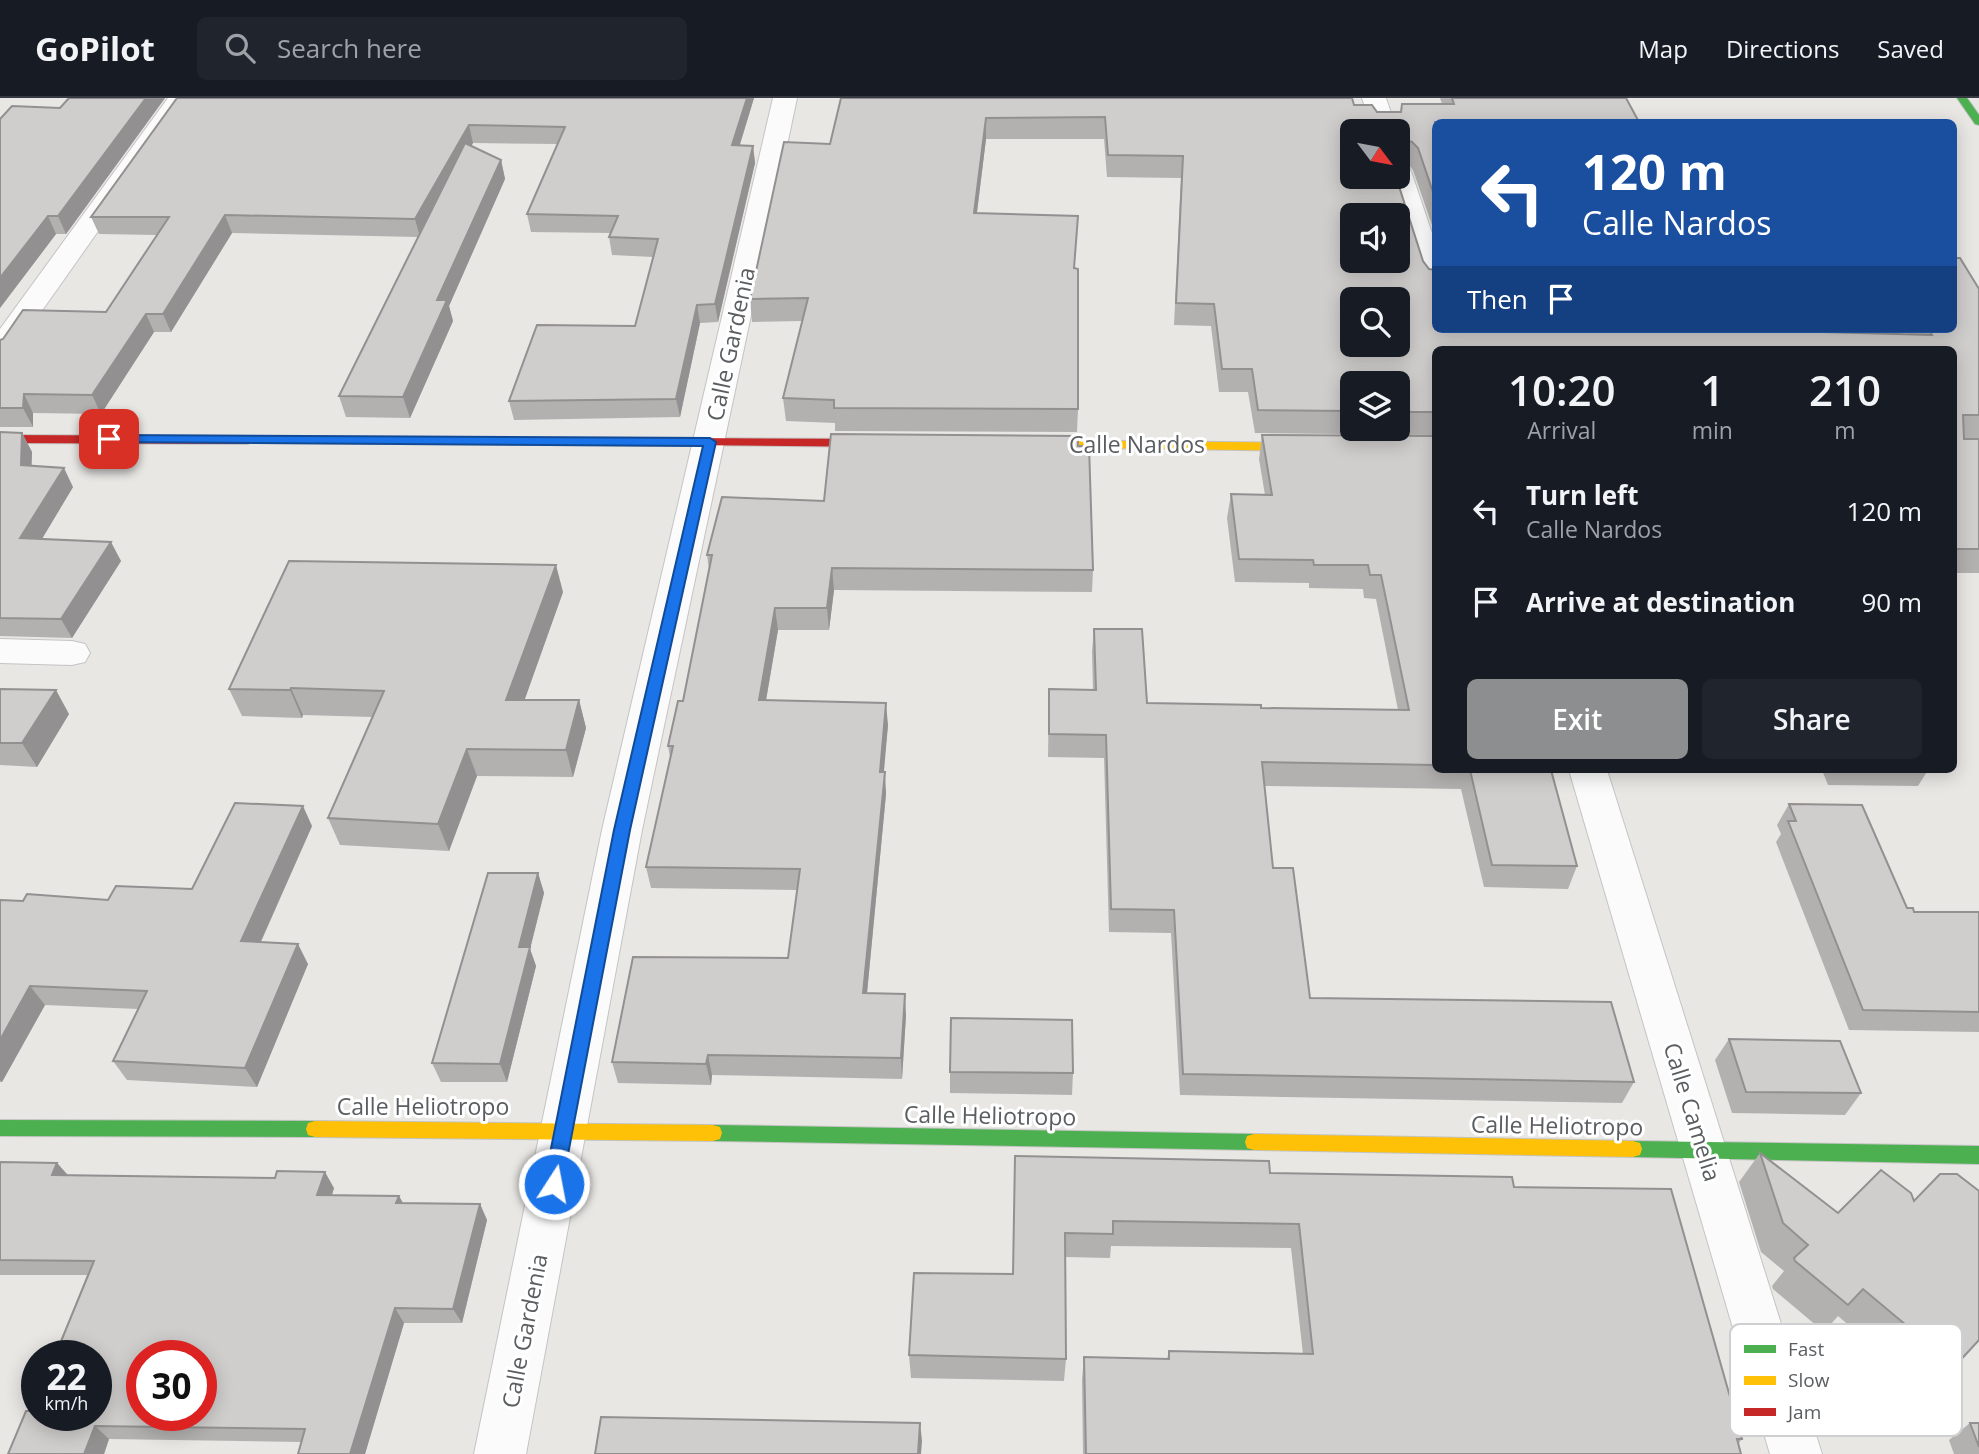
<!DOCTYPE html>
<html lang="en">
<head>
<meta charset="utf-8">
<style>
  body { margin:0; font-family:"Open Sans",sans-serif; background:#20242c; color:#f1f3f6; height:100vh; display:flex; flex-direction:column; font-size:26px; white-space:nowrap }
  * { box-sizing:border-box; margin:0 }
  p { font-size:23px; color:#9ea1a6 }
  .icon { flex:none; width:38px; height:38px; fill:none; stroke:currentColor; stroke-width:2; stroke-linecap:round; stroke-linejoin:round }
  .map { position:relative; flex:1; overflow:hidden }
  .drawer { position:absolute; left:1432px; top:248px; width:525px; height:427px; display:flex; flex-direction:column; background:#171b24; border-radius:10px; box-shadow:0 4px 18px #0003 }
  .drawer>* { flex:none }
  .banner { position:absolute; left:1432px; top:21px; width:525px; height:214px; border-radius:10px; box-shadow:0 4px 18px #0003; background:#1a4fa0; color:#fff; overflow:hidden }
  .needle { width:46px; rotate:122deg }
  .tools { position:absolute; left:1340px; top:21px; display:grid; gap:14px }
  .tools a { display:grid; place-items:center; width:70px; height:70px; border-radius:10px; background:#171b24; box-shadow:0 4px 18px #0003; font-size:35px }
  .speed { position:absolute; left:21px; top:1242px; display:flex; gap:14px; font-size:35px; font-weight:700; text-align:center }
  .speed>* { display:grid; place-content:center; width:91px; height:91px; border-radius:50%; background:#171b24; box-shadow:0 4px 18px #0003; line-height:1 }
  .speed small { font-size:18px; font-weight:400 }
  .speed .limit { border:10px solid #d22; background:#fff; color:#111 }
  .pin { position:absolute; display:grid; place-items:center; width:60px; height:60px; color:#fff; margin:-30px; border-radius:14px; box-shadow:0 4px 10px #0006 }
  .me { position:absolute; width:77px; margin:-38px; rotate:11deg; stroke-linejoin:round; filter:drop-shadow(0 0 5px #0008) }
  .turn { display:flex; align-items:center; gap:24px; height:147px; padding:0 35px; font-size:32px }
  .turn .icon { width:91px; height:91px; stroke-width:2.5 }
  .turn b { display:block; font-size:49px; line-height:60px }
  .then { display:flex; align-items:center; height:66px; padding:0 35px; background:#0003; gap:14px; font-size:26px }
  .eta { display:flex; justify-content:space-evenly; align-items:center; height:119px; text-align:center }
  .eta b { font-size:42px; font-weight:600; line-height:49px }
  .button { display:flex; gap:14px; margin-top:auto; padding:14px 35px }
  .button a { flex:1; height:80px; border-radius:10px; background:#8c8e8f; color:#fff; font-size:28px; font-weight:600; line-height:80px; text-align:center }
  .button a+a { background:#20242c; color:#f1f3f6 }
  ul { padding:0; list-style:none }
  li { display:flex; align-items:center; gap:21px; height:91px; padding:0 35px }
  li div { flex:1 }
  li b { display:block; font-size:26px }
  li em { font-style:normal }
  header { display:flex; align-items:center; gap:42px; box-sizing:border-box; height:98px; padding:0 35px; background:#171b24; border-bottom:2px solid #363941 }
  header strong { font-size:33px }
  nav { display:flex; gap:38px; margin-inline-start:auto; font-size:24px }
  .search { width:490px; height:63px; background:#20242c; display:flex; align-items:center; gap:18px; box-sizing:border-box; padding:0 24px; border-radius:10px; color:#9ea1a6; font-size:26px }
  .map>svg:first-child { display:block }
</style>
</head>
<body>
<header>
<strong>GoPilot</strong>
<div class="search"><svg class="icon" aria-label="search" viewBox="0 0 24 24"><circle cx="10" cy="10" r="6"/><path d="M15 15l6 6"/></svg>Search here</div>
<nav><a>Map</a><a>Directions</a><a>Saved</a></nav>
</header>
<div class="map">
<svg width="1979" height="1356" viewBox="0 0 1979 1356">
  <rect width="100%" height="100%" fill="#e9e7e4"/>
  <g fill="none" stroke-linecap="round" stroke-linejoin="round">
    <defs>
      <g id="street">
        <polygon points="168,0 192,0 10,258 0,261 0,231"/>
        <polygon points="773,0 797,0 642,732 526,1356 474,1356 602,732"/>
        <polygon points="1362,0 1386,0 1397,33 1373,33"/>
        <polygon points="1398,65 1407,68 1411,73 1435,144 1435,193 1425,191 1421,185 1387,79 1398,79"/>
        <polygon points="0,541 72,543 85,546 90,555 85,564 72,567 0,565"/>
        <polygon points="1569,672 1607,672 1822,1356 1770,1356"/>
      </g>
      <g id="fast">
        <polygon points="1957,0 1967,0 1979,17 1979,27 1975,26"/>
        <polygon points="0,1022 315,1023 322,1025 324,1031 322,1037 315,1039 0,1038"/>
        <polygon points="713,1027 1254,1036 1261,1038 1263,1044 1261,1050 1254,1052 713,1043 706,1041 704,1035 706,1029"/>
        <polygon points="1633,1043 1979,1048 1979,1066 1633,1059 1626,1057 1624,1051 1626,1045"/>
      </g>
      <g id="slow">
        <polygon points="248,338 689,340 695,344 689,348 243,345 243,339"/>
        <polygon points="1028,342 1314,345 1320,349 1314,353 1023,349 1023,343"/>
        <polygon points="315,1023 713,1027 720,1029 722,1035 720,1041 713,1043 315,1039 308,1037 306,1031 308,1025"/>
        <polygon points="1254,1036 1633,1043 1640,1045 1642,1051 1640,1057 1633,1059 1254,1052 1247,1050 1245,1044 1247,1038"/>
      </g>
      <g id="jam">
        <polygon points="0,337 248,338 254,342 248,346 0,345"/>
        <polygon points="689,340 883,341 889,345 883,349 684,347 684,341"/>
      </g>
    </defs>
    <!-- street casing -->
    <use href="#street" stroke="#c3c4c4" stroke-width="2"/>
    <!-- fast casing -->
    <use href="#fast" stroke="#c3c4c3" stroke-width="2"/>
    <!-- slow casing -->
    <use href="#slow" stroke="#c3c4c3" stroke-width="2"/>
    <!-- jam casing -->
    <use href="#jam" stroke="#c3c4c3" stroke-width="2"/>
    <!-- street -->
    <use href="#street" fill="#fcfbfb" fill-rule="evenodd"/>
    <!-- fast -->
    <use href="#fast" fill="#4caf50" fill-rule="evenodd"/>
    <!-- slow -->
    <use href="#slow" fill="#ffc107" fill-rule="evenodd"/>
    <!-- jam -->
    <use href="#jam" fill="#c62828" fill-rule="evenodd"/>
  </g>
  <!-- wall -->
  <g fill="#b3b1b0" fill-rule="evenodd">
    <polygon points="69,0 165,0 66,136 56,136 0,210 0,21 60,10"/>
    <polygon points="177,0 754,0 740,47 753,48 755,65 718,224 700,225 680,319 514,322 509,303 635,228 653,159 612,157 609,139 611,135 531,134 527,116 558,46 473,45 471,48 501,62 505,81 449,208 453,223 410,320 346,319 339,298 418,139 232,135 171,234 154,234 101,316 33,315 33,329 0,329 0,242 106,214 157,137 99,136 91,119"/>
    <path d="M841,0L1354,7L1377,14H1401L1442,6L1440,0H1626L1435,24V136L1413,72L1408,66L1398,63V33H1353L1435,231L1823,234L1908,236L1905,231H1953L1979,191V475H1953V252H1435V337L1255,335L1248,294H1219L1211,228L1174,227L1181,80L1107,79L1104,41H986L977,115L1075,171L1078,311L1077,334L835,333V325L786,323L783,300L802,223L752,224L750,201L830,46ZM1353,285H1398V331H1353Z"/>
    <polygon points="0,334 22,335 32,354 31,368 73,389 42,441 121,463 72,540 0,538"/>
    <polygon points="1262,337 1435,338 1435,672 1551,672 1577,768 1568,791 1484,789 1461,691 1264,688 1273,770 1310,900 1634,984 1622,1005 1180,997 1171,835 1109,834 1104,660 1048,659 1049,591 1093,592 1092,554 1094,531 1147,605 1261,610 1398,612 1376,501 1364,500 1363,491 1309,490 1309,485 1235,484 1227,420 1231,396 1265,397 1259,361"/>
    <polygon points="1078,348 1093,472 1092,494 834,492 829,532 778,532 766,603 888,627 883,674 886,696 867,895 906,917 902,981 712,977 711,987 618,985 612,964 788,860 797,792 651,790 646,769 670,659 668,648 683,603 709,472 707,457 824,403"/>
    <polygon points="563,494 524,602 579,602 586,630 573,679 477,678 449,753 340,747 328,720 372,619 303,617 302,620 242,618 229,591"/>
    <polygon points="0,591 69,616 37,669 0,667"/>
    <polygon points="1822,672 1928,672 1918,688 1828,687"/>
    <polygon points="1789,706 1907,810 1914,814 1979,814 1979,934 1849,932 1776,744 1781,736 1777,727"/>
    <polygon points="312,728 261,844 308,866 257,989 127,982 113,963 138,911 45,907 2,984 0,984 0,802 108,802 192,791"/>
    <polygon points="538,775 544,795 530,851 536,868 507,984 441,984 432,965"/>
    <polygon points="1729,941 1861,995 1845,1017 1732,1015 1715,962"/>
    <polygon points="950,974 1073,975 1072,997 950,995"/>
    <polygon points="1760,1055 1955,1268 1927,1294 1838,1218 1824,1234 1773,1191 1772,1188 1784,1173 1761,1154 1739,1084"/>
    <polygon points="1015,1058 1270,1075 1514,1089 1742,1341 1738,1346 1741,1356 1083,1356 1082,1282 1084,1259 1167,1261 1169,1253 1303,1256 1291,1150 1111,1148 1110,1160 1066,1159 1066,1261 1064,1283 911,1280 909,1257 1013,1176"/>
    <polygon points="0,1064 57,1065 68,1077 334,1090 332,1097 399,1098 403,1105 480,1106 487,1122 462,1225 404,1225 365,1356 298,1356 301,1344 109,1341 104,1356 8,1356 32,1313 87,1177 0,1177"/>
    <polygon points="1970,1325 1979,1325 1979,1356 1954,1356 1949,1342"/>
  </g>
  <!-- shaded-wall -->
  <g fill="#929090">
    <polygon points="146,0 165,0 66,136 58,118"/>
    <polygon points="747,0 754,0 734,65 732,47"/>
    <polygon points="986,20 986,41 974,137 974,115"/>
    <polygon points="469,27 473,45 420,139 415,121"/>
    <polygon points="753,48 755,65 718,224 715,206"/>
    <polygon points="501,62 505,81 449,208 453,223 410,320 403,299 437,202"/>
    <polygon points="225,117 232,135 171,234 163,216"/>
    <polygon points="48,118 56,136 0,210 0,180"/>
    <polygon points="697,207 700,225 680,319 676,301"/>
    <polygon points="146,216 154,234 101,316 92,297"/>
    <polygon points="24,296 33,315 33,329 23,310"/>
    <polygon points="22,335 32,354 31,386 21,367"/>
    <polygon points="64,370 73,389 31,459 20,440"/>
    <polygon points="111,444 121,463 72,540 61,521"/>
    <polygon points="556,467 563,494 515,629 506,602"/>
    <polygon points="832,470 834,492 829,532 827,510"/>
    <polygon points="775,510 778,532 762,625 759,602"/>
    <polygon points="291,590 303,617 302,620 290,592"/>
    <polygon points="56,592 69,616 37,669 22,645"/>
    <polygon points="579,602 586,630 573,679 566,652"/>
    <polygon points="886,605 888,627 882,696 880,674"/>
    <polygon points="467,651 477,678 449,753 438,726"/>
    <polygon points="885,674 886,696 865,916 863,895"/>
    <polygon points="303,708 312,728 252,863 241,843"/>
    <polygon points="538,775 544,795 530,851 536,868 507,984 500,966 519,849"/>
    <polygon points="298,846 308,866 257,989 245,970"/>
    <polygon points="30,888 45,907 2,984 0,982 0,942"/>
    <polygon points="905,896 906,917 902,981 901,960"/>
    <polygon points="708,957 712,977 711,987 706,966"/>
    <polygon points="57,1065 71,1081 52,1077"/>
    <polygon points="325,1074 334,1090 327,1112 317,1097"/>
    <polygon points="399,1098 407,1113 396,1105"/>
    <polygon points="480,1106 487,1122 462,1225 453,1211"/>
    <polygon points="395,1210 404,1225 365,1356 350,1356"/>
    <polygon points="920,1325 922,1343 921,1356 918,1356"/>
    <polygon points="95,1328 109,1341 104,1356 84,1356"/>
  </g>
  <!-- building -->
  <g fill="#d0cecd" stroke="#929090" stroke-width="2" fill-rule="evenodd">
    <polygon points="69,0 146,0 58,118 48,118 0,180 0,21 12,8 60,10"/>
    <polygon points="177,0 747,0 732,47 753,48 715,206 697,207 676,301 509,303 537,227 635,228 658,141 609,139 618,118 527,116 565,29 469,27 415,121 225,117 163,216 146,216 92,297 24,296 23,310 0,310 0,242 3,241 23,212 106,214 169,119 91,119"/>
    <path d="M841,0H1352L1354,7H1372L1377,14H1401L1402,6H1454L1452,0H1626L1639,24H1435V100L1418,50L1412,44L1401,41L1400,55H1398V33H1353V79H1396L1423,163L1429,171L1435,172V231H1821L1823,234L1932,237L1929,231H1953V160H1960L1979,191V317H1963L1964,341H1979V451H1953V252H1435V314H1398V285H1353V313L1258,312L1252,271H1222L1214,206L1176,205L1183,58L1108,57L1105,19L986,20L974,115L1078,118L1074,170L1078,171V311L834,310V302L783,300L808,200L750,201L784,44L830,46ZM1353,117H1398V163H1353ZM1353,201H1398V247H1353Z"/>
    <polygon points="465,45 501,62 437,202 447,202 403,299 339,298"/>
    <polygon points="0,334 22,335 21,367 64,370 20,440 111,444 61,521 0,520"/>
    <polygon points="831,336 1078,338 1078,348 1089,348 1093,472 832,470 827,510 775,510 759,602 886,605 880,674 885,674 863,895 905,896 901,960 708,957 706,966 612,964 633,859 788,860 800,771 646,769 673,648 668,648 678,603 683,603 712,457 707,457 722,399 824,403"/>
    <polygon points="1262,337 1435,338 1435,667 1262,664 1273,770 1293,770 1310,900 1611,904 1634,984 1183,976 1174,812 1111,811 1106,637 1049,636 1049,591 1096,592 1094,531 1142,531 1147,605 1261,607 1261,610 1409,612 1381,477 1370,477 1368,467 1314,467 1313,462 1239,461 1231,396 1272,397"/>
    <polygon points="289,463 556,467 506,602 579,602 566,652 467,651 438,726 328,720 384,593 291,590 290,592 229,591"/>
    <polygon points="0,591 56,592 22,645 0,645"/>
    <polygon points="1470,672 1551,672 1577,768 1492,767"/>
    <polygon points="235,705 303,708 241,843 298,846 245,970 113,963 147,893 30,888 0,942 0,802 23,803 27,796 108,802 116,788 192,791"/>
    <polygon points="1789,706 1862,707 1907,810 1913,810 1914,814 1979,814 1979,914 1863,912 1788,723 1796,723"/>
    <polygon points="488,775 538,775 519,849 530,849 500,966 432,965"/>
    <polygon points="951,920 1072,922 1073,975 950,974"/>
    <polygon points="1729,941 1840,943 1861,995 1746,994"/>
    <polygon points="1760,1055 1838,1115 1881,1072 1911,1095 1914,1103 1940,1076 1957,1076 1979,1093 1979,1242 1955,1268 1863,1191 1848,1207 1795,1163 1794,1160 1808,1147 1783,1125"/>
    <polygon points="1015,1058 1269,1063 1270,1075 1512,1079 1514,1089 1671,1091 1742,1341 1737,1341 1741,1356 1086,1356 1084,1259 1169,1261 1169,1253 1313,1256 1299,1126 1113,1123 1113,1136 1065,1135 1066,1261 909,1257 914,1175 1013,1176"/>
    <path d="M0,1064L57,1065L52,1077L275,1080L277,1073L325,1074L317,1097L399,1098L396,1105L480,1106L453,1211L395,1210L350,1356H298L305,1331L95,1328L84,1356H8L26,1313H32L37,1302V1318H96V1258H55L94,1163L0,1162ZM142,1258H201V1318H142Z"/>
    <polygon points="601,1319 920,1325 918,1356 595,1356"/>
    <polygon points="1970,1325 1979,1325 1979,1349"/>
  </g>
  <!-- route -->
  <polygon fill="#1a73e8" stroke="#114b97" stroke-width="2" points="109,337 710,340 716,344 630,732 561,1093 554,1095 547,1093 544,1086 614,732 703,348 105,344 105,338"/>
  <g text-anchor="middle" stroke-width="6" stroke-linejoin="round" paint-order="stroke">
    <!-- street labels -->
    <g font-size="23" fill="#5a5e61" stroke="#fff">
      <text transform="translate(731 246) rotate(-78)" y="8">Calle Gardenia</text>
      <text x="1137" y="355">Calle Nardos</text>
      <text x="423" y="1017">Calle Heliotropo</text>
      <text transform="translate(1692 1014) rotate(73)" y="8">Calle Camelia</text>
      <text transform="translate(990 1018) rotate(1)" y="8">Calle Heliotropo</text>
      <text transform="translate(1557 1028) rotate(1)" y="8">Calle Heliotropo</text>
      <text transform="translate(525 1233) rotate(-79)" y="8">Calle Gardenia</text>
    </g>
  </g>
  <!-- legend -->
  <rect x="1730" y="1226" width="232" height="112" rx="10" fill="#fff" stroke="#cecfd0" stroke-width="2"/>
  <rect x="1744" y="1247" width="32" height="8" fill="#4caf50"/>
  <rect x="1744" y="1278" width="32" height="9" fill="#ffc107"/>
  <rect x="1744" y="1310" width="32" height="8" fill="#c62828"/>
  <g font-size="19" fill="#5a5e61">
    <text x="1788" y="1258">Fast</text>
    <text x="1788" y="1289">Slow</text>
    <text x="1788" y="1321">Jam</text>
  </g>
</svg>
<div class="tools">
<a><svg class="needle" viewBox="-14 -14 28 28"><path d="M0-13l5 13h-10z" fill="#e53935"/><path d="M0 13l5-13h-10z" fill="#9ea1a6"/></svg></a>
<a><svg class="icon" aria-label="sound" viewBox="0 0 24 24"><path d="M4 9h4l5-4v14l-5-4H4zM17 9q2 3 0 6"/></svg></a>
<a><svg class="icon" aria-label="search" viewBox="0 0 24 24"><circle cx="10" cy="10" r="6"/><path d="M15 15l6 6"/></svg></a>
<a><svg class="icon" aria-label="layers" viewBox="0 0 24 24"><path d="M12 4l9 5-9 5-9-5zM3 14l9 5 9-5"/></svg></a>
</div>
<div class="speed"><div>22<small>km/h</small></div><div class="limit">30</div></div>
<div class="pin" style="left:109px;top:341px;background:#d93025"><svg class="icon" aria-label="arrive" viewBox="0 0 24 24"><path d="M6 21V4h12l-3 4 3 4H6"/></svg></div>
<svg class="me" style="left:554px;top:1086px" viewBox="-20 -20 40 40"><circle r="17" fill="#1a73e8" stroke="#fff" stroke-width="3"/><path d="M0-11L8 9 0 5-8 9z" fill="#fff"/></svg>
<div class="banner">
<div class="turn"><svg class="icon" aria-label="left" viewBox="0 0 24 24"><path d="M17 20v-9H6M10 6l-5 5 5 5"/></svg><div><b>120 m</b>Calle Nardos</div></div>
<div class="then">Then<svg class="icon" aria-label="arrive" viewBox="0 0 24 24"><path d="M6 21V4h12l-3 4 3 4H6"/></svg></div>
</div>
<section class="drawer">
<div class="eta">
<div><b>10:20</b><p>Arrival</p></div>
<div><b>1</b><p>min</p></div>
<div><b>210</b><p>m</p></div>
</div>
<ul>
<li><svg class="icon" aria-label="left" viewBox="0 0 24 24"><path d="M17 20v-9H6M10 6l-5 5 5 5"/></svg><div><b>Turn left</b><p>Calle Nardos</p></div><em>120 m</em></li>
<li><svg class="icon" aria-label="arrive" viewBox="0 0 24 24"><path d="M6 21V4h12l-3 4 3 4H6"/></svg><div><b>Arrive at destination</b></div><em>90 m</em></li>
</ul>
<div class="button"><a>Exit</a><a>Share</a></div>
</section>
</div>
</body>
</html>
